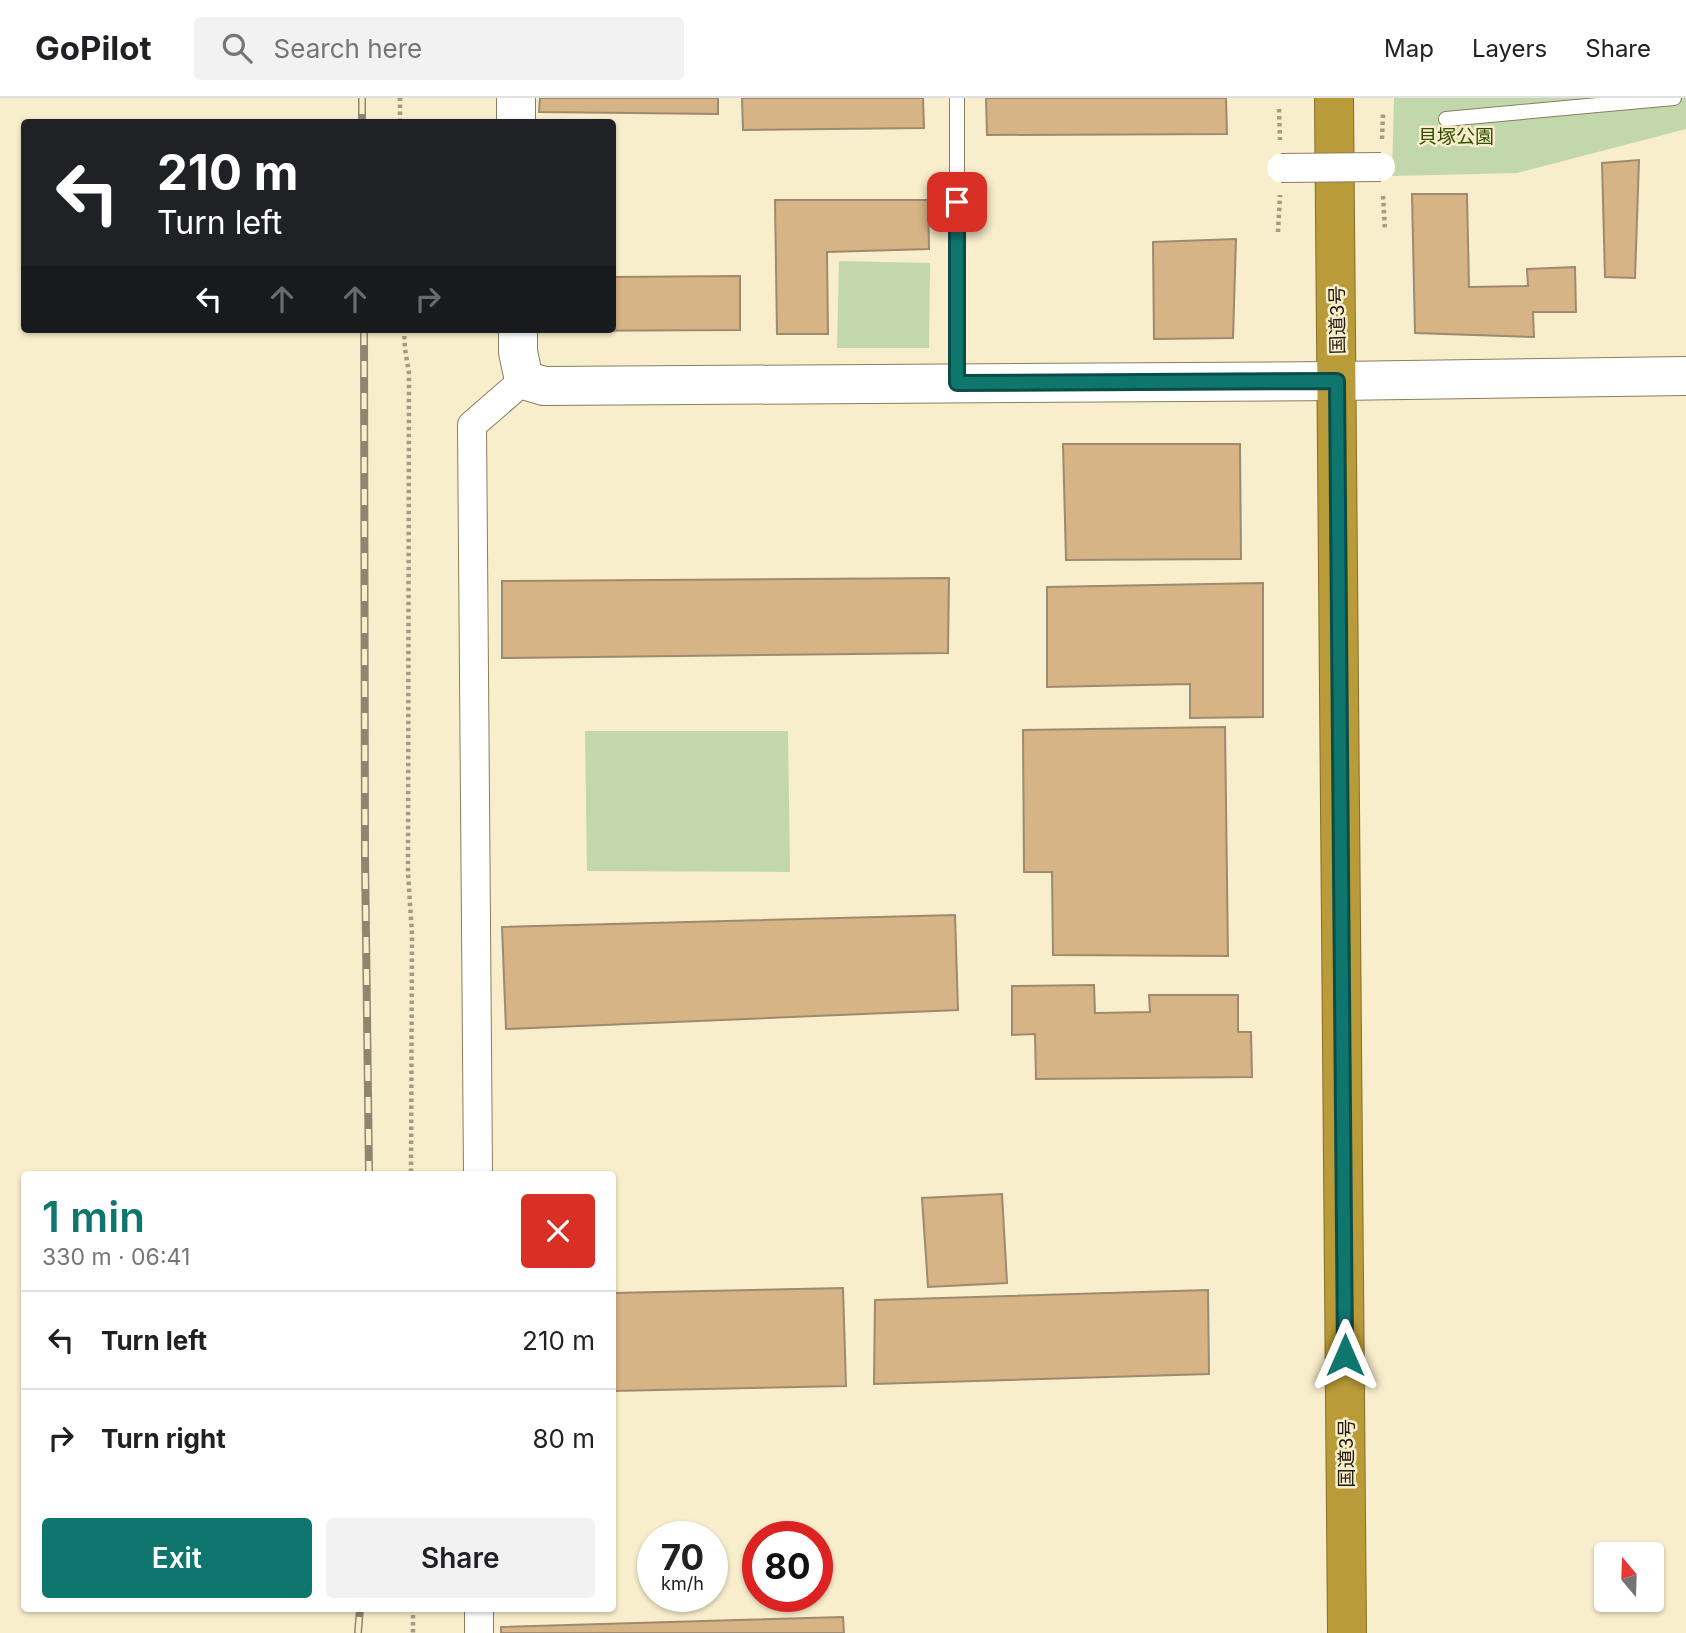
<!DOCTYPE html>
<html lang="en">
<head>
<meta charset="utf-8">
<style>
  body { margin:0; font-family:Inter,"Noto Sans JP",sans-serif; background:#f2f2f2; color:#202124; height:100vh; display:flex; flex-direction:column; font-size:26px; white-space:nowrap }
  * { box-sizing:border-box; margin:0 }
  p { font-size:23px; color:#757577 }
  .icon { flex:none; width:38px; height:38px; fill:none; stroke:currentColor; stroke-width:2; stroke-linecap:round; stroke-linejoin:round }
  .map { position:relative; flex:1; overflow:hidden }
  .drawer { position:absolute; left:21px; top:1073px; width:595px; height:441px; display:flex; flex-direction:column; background:#fff; border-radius:7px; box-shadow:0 2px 5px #0004 }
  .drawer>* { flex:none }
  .top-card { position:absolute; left:21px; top:21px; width:595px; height:214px; border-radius:7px; box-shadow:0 2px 5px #0004; background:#202124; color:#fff; overflow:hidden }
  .needle { width:46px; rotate:341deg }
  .controls { position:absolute; left:1594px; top:1444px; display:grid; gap:14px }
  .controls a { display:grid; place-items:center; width:70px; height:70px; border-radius:7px; background:#fff; box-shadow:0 2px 5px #0004; font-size:35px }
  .speed { position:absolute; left:637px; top:1423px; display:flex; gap:14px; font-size:35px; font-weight:700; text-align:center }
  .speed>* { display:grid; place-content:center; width:91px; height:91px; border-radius:50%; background:#fff; box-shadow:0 2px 5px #0004; line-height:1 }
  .speed small { font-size:18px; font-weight:400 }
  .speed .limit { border:10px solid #d22; background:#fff; color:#111 }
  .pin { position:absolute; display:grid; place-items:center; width:60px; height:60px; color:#fff; margin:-30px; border-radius:14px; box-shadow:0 4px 10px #0006 }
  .me { position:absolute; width:77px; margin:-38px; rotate:0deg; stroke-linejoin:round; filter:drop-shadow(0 0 5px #0008) }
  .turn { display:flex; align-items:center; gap:24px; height:147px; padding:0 21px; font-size:32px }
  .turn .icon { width:91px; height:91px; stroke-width:2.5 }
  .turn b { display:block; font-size:49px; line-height:60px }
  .lanes { display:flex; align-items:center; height:66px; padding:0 21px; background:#0003; justify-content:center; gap:35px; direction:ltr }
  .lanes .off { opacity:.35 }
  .round { display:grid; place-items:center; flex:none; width:74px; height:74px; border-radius:7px; background:#f2f2f2 }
  .overview { display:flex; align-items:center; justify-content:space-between; height:119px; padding:0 21px }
  h1 { font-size:42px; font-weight:600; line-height:52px; color:#0f766e }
  .cta { display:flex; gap:14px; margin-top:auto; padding:14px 21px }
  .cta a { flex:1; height:80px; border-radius:7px; background:#0f766e; color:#fff; font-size:28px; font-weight:600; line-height:80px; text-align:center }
  .cta a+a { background:#f2f2f2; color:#202124 }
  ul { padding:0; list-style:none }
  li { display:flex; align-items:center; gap:21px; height:98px; padding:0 21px; border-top:2px solid #e0e0e0 }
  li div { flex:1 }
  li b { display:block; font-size:26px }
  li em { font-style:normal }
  header { display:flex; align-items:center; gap:42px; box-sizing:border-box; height:98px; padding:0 35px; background:#fff; border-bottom:2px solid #e0e0e0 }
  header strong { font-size:33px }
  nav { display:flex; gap:38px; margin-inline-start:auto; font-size:24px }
  .search { width:490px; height:63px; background:#f2f2f2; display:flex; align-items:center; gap:18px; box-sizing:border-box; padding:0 24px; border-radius:7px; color:#757577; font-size:26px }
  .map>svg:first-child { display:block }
</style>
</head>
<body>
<header>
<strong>GoPilot</strong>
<div class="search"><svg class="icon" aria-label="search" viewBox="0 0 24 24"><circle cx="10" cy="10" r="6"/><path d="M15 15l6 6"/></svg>Search here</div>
<nav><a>Map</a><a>Layers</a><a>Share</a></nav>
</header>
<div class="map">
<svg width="1686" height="1535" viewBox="0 0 1686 1535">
  <rect width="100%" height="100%" fill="#f8eecc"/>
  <!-- green -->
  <g fill="#c2d8ac">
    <polygon points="1394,0 1686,0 1686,31 1517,75 1392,78"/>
    <polygon points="839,163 930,165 929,250 837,250"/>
    <polygon points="585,633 788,633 790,774 587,773"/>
  </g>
  <!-- building -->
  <g fill="#d6b485" stroke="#9e8a6f" stroke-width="2">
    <polygon points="540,0 718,0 718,16 539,14"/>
    <polygon points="742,0 923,0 924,30 743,32"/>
    <polygon points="986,0 1226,0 1227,36 987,37"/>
    <polygon points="1639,62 1635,180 1605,179 1602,65"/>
    <polygon points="1412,96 1467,96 1469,189 1528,188 1527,171 1575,169 1576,214 1533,214 1534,239 1415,235"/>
    <polygon points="775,102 928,102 929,151 827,154 828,236 777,236"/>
    <polygon points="1236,141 1233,240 1154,241 1153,144"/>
    <polygon points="740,178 740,232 540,233 541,231 612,231 612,179"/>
    <polygon points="1063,346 1240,346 1241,461 1066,462"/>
    <polygon points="949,480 948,555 502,560 502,483"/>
    <polygon points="1263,485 1263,619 1190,620 1190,586 1047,589 1047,489"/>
    <polygon points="1225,629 1228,858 1053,857 1052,774 1024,774 1023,632"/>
    <polygon points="955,817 958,912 506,931 502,829"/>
    <polygon points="1094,887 1095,915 1150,914 1149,897 1238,897 1238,934 1251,934 1252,979 1036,981 1035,936 1012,937 1012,888"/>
    <polygon points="1002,1096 1007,1185 928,1189 922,1100"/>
    <polygon points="843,1190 846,1288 612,1293 612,1195"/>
    <polygon points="1208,1192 1209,1276 874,1286 875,1202"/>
    <polygon points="843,1519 844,1535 501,1535 501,1529"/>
  </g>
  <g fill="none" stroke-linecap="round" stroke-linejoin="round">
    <defs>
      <g id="lane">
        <polyline points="957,0 957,284"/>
        <polyline points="1446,21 1674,0"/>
      </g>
      <g id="street">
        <polyline points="478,1076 472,327 524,282"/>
        <polyline points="479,1510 479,1535"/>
      </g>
      <g id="secondary">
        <polyline points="516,0 516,24"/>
        <polyline points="518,231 518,254 524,282 544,288 1337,283 1686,278"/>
      </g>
      <polyline id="highway" points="1334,0 1347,1535"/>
    </defs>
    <!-- lane casing -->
    <use href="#lane" stroke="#887e60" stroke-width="16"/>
    <!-- street casing -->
    <use href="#street" stroke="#887e60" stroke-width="30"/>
    <!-- secondary casing -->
    <use href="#secondary" stroke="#887e60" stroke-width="40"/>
    <!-- highway casing -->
    <use href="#highway" stroke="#846e2a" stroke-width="40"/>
    <!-- path -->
    <g stroke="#a59d83" stroke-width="4.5" stroke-dasharray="3.5 3.5" stroke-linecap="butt">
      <polyline points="1279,11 1280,42"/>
      <polyline points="400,24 400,0"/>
      <polyline points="1382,41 1383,15"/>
      <polyline points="1383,98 1385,132"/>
      <polyline points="1278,134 1280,97"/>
      <polyline points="404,231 405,251 409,275 408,775 412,836 411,1076"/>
      <polyline points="413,1510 413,1535"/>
    </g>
    <!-- lane -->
    <use href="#lane" stroke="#fff" stroke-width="14"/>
    <!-- street -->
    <use href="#street" stroke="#fff" stroke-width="28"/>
    <!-- secondary -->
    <use href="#secondary" stroke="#fff" stroke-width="38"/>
    <!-- highway -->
    <use href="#highway" stroke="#ba9b39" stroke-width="38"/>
    <defs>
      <g id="rail">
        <polyline points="362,0 362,24"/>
        <polyline points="364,231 365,759 369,1076"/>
        <polyline points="358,1535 360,1510"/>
      </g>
    </defs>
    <!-- rail casing -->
    <use href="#rail" stroke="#8e8770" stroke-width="8"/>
    <!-- rail -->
    <use href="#rail" stroke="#f8eecc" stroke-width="5" stroke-dasharray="16" stroke-linecap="butt"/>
    <defs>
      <polyline id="street-bridge" points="1281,70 1381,69"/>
    </defs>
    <!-- street-bridge casing -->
    <use href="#street-bridge" stroke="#887e60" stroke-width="30" stroke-linecap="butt"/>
    <!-- street-bridge -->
    <use href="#street-bridge" stroke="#fff" stroke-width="28"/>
  </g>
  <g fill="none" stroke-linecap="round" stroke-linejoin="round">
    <defs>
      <polyline id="route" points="957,104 957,285 1337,283 1345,1257"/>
    </defs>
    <!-- route casing -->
    <use href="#route" stroke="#0a4d48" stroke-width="18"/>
    <!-- route -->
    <use href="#route" stroke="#0f766e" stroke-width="12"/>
  </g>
  <g text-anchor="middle" stroke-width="5" stroke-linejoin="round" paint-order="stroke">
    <!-- park labels -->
    <g font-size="19" fill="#324d00" stroke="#f8eecc">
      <text x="1456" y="45">貝塚公園</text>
    </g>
    <!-- street labels -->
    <g font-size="19" fill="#1f1b0f" stroke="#f8eecc">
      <text transform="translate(1337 222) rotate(-91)" y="7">国道3号</text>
      <text transform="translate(1346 1355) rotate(-90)" y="7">国道3号</text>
    </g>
  </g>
</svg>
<div class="controls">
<a><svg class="needle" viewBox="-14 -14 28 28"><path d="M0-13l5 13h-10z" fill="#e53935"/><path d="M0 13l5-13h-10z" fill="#757577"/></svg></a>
</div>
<div class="speed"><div>70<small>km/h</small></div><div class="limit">80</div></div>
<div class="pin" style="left:957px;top:104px;background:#d93025"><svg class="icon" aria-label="arrive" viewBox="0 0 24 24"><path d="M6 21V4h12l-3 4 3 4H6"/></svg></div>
<svg class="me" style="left:1345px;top:1257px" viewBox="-20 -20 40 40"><path d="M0-17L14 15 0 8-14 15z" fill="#0f766e" stroke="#fff" stroke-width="4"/></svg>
<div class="top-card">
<div class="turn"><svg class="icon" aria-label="left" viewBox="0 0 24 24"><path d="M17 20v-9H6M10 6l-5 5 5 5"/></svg><div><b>210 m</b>Turn left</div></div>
<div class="lanes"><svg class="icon" aria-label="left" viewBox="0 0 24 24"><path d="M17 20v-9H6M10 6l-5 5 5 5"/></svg><svg class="icon off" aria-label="ahead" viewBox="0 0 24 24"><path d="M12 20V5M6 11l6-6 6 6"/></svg><svg class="icon off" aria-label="ahead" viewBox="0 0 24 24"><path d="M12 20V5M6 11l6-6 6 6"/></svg><svg class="icon off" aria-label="right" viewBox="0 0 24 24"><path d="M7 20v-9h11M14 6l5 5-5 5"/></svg></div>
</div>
<section class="drawer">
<div class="overview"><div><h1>1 min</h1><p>330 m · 06:41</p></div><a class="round" style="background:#d93025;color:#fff"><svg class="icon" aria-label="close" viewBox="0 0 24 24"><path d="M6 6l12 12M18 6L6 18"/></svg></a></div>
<ul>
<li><svg class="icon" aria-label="left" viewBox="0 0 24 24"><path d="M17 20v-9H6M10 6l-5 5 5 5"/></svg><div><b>Turn left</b></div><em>210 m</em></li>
<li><svg class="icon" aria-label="right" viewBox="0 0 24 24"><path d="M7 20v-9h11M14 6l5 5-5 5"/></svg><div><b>Turn right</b></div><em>80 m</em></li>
</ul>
<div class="cta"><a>Exit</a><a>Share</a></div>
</section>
</div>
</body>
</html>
